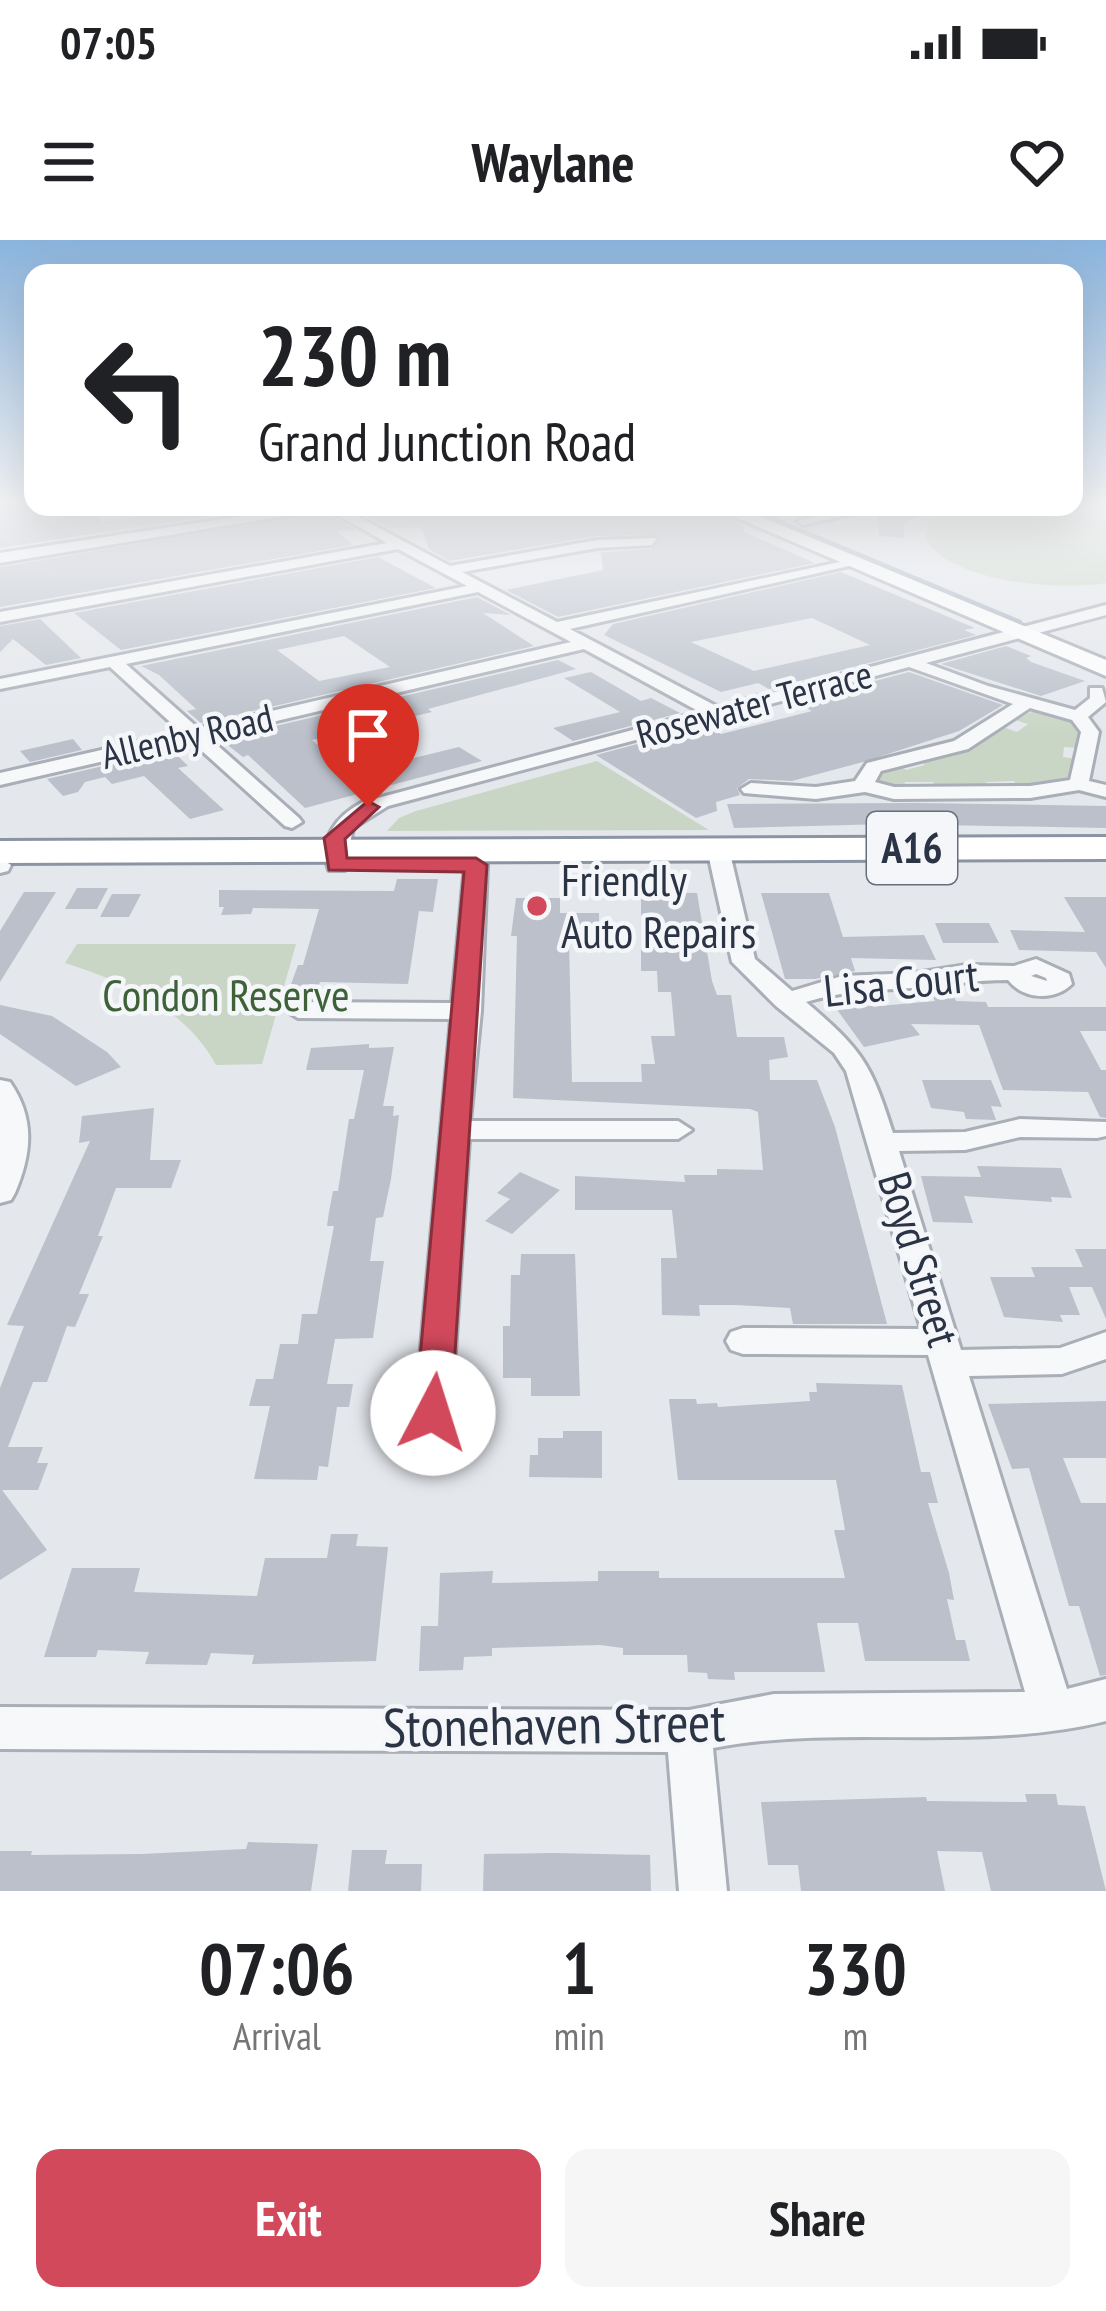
<!DOCTYPE html>
<html lang="en">
<head>
<meta charset="utf-8">
<style>
  body { margin:0; font-family:"PT Sans Narrow",sans-serif; background:#f6f6f6; color:#202124; height:100vh; display:flex; flex-direction:column; font-size:45px; white-space:nowrap }
  * { box-sizing:border-box; margin:0 }
  p { font-size:39px; color:#757577 }
  .icon { flex:none; width:66px; height:66px; fill:none; stroke:currentColor; stroke-width:2; stroke-linecap:round; stroke-linejoin:round }
  .map { position:relative; height:1651px; overflow:hidden }
  .details { display:flex; flex-direction:column; background:#fff; flex:1 }
  .details>* { flex:none }
  .banner { position:absolute; left:24px; top:24px; width:1059px; height:252px; border-radius:24px; box-shadow:0 12px 48px #0002; background:#fff; color:#202124; overflow:hidden }
  .pin { position:absolute; display:grid; place-items:center; width:102px; height:102px; color:#fff; margin:-123px -51px; border-radius:50% 50% 50% 0; rotate:-45deg; box-shadow:0 0 12px #0007 }
  .pin .icon { rotate:45deg }
  .me { position:absolute; width:132px; margin:-66px; rotate:5deg; stroke-linejoin:round; filter:drop-shadow(0 0 9px #0008) }
  .turn { display:flex; align-items:center; gap:42px; height:252px; padding:0 36px; font-size:54px }
  .turn .icon { width:156px; height:156px; stroke-width:2.5 }
  .turn b { display:block; font-size:84px; line-height:102px }
  .eta { display:flex; justify-content:space-evenly; align-items:center; height:204px; text-align:center }
  .eta b { font-size:72px; font-weight:700; line-height:84px }
  .action { display:flex; gap:24px; margin-top:auto; padding:24px 36px }
  .action a { flex:1; height:138px; border-radius:24px; background:#d1495b; color:#fff; font-size:48px; font-weight:700; line-height:138px; text-align:center }
  .action a+a { background:#f6f6f6; color:#202124 }
  .status { display:flex; justify-content:space-between; align-items:center; height:84px; padding:0 60px; background:#fff; direction:ltr }
  .status svg { height:33px; fill:currentColor }
  header { display:flex; justify-content:space-between; align-items:center; height:156px; padding:0 36px; background:#fff; font-size:54px; font-weight:700 }
  .map>svg:first-child { display:block }
</style>
</head>
<body>
<div class="status"><b>07:05</b><svg viewBox="0 0 49 12"><path d="M0 12V9h3v3zM5 12V6h3v6zM10 12V3h3v9zM15 12V0h3v12zM26 1h20v11H26zM47 4h2v5h-2z"/></svg></div>
<header><svg class="icon" aria-label="menu" viewBox="0 0 24 24"><path d="M4 6h16M4 12h16M4 18h16"/></svg>Waylane<svg class="icon" aria-label="heart" viewBox="0 0 24 24"><path d="M12 20l-8-8c-3-5 5-10 8-4 3-6 11-1 8 4z"/></svg></header>
<div class="map">
<svg width="1106" height="1651" viewBox="0 0 1106 1651">
  <rect width="100%" height="100%" fill="#e4e7ec"/>
  <!-- green -->
  <g fill="#c9d6c5">
    <path d="M952,267H1062L1106,280V343C1060,351 950,343 925,298L928,282Z"/>
    <polygon points="1038,469 1057,473 1079,487 1079,508 1064,507 1063,517 1078,519 1075,535 1064,542 1019,549 1014,541 986,542 989,549 937,549 933,542 905,542 903,549 874,544 874,535 895,524 906,530 925,525 917,518 978,503 1003,487 1017,492 1028,484 1015,480"/>
    <polygon points="597,521 709,590 387,591 399,578 416,571"/>
    <path d="M77,704H296L262,824L216,825C186,768 122,741 65,723Z"/>
  </g>
  <g fill="none" stroke-linecap="round" stroke-linejoin="round">
    <!-- stream -->
    <polyline stroke="#9fb4cc" stroke-width="4.5" points="745,267 1020,382"/>
  </g>
  <!-- building -->
  <g fill="#bbc0ca" fill-rule="evenodd">
    <polygon points="0,264 99,267 100,282 207,267 272,267 0,308"/>
    <polygon points="350,267 412,267 428,275 708,267 744,286 744,292 815,323 558,377 506,350 603,330 601,313 594,313 652,309 660,295 596,296 449,321 429,309 421,287 390,289"/>
    <polygon points="887,267 940,267 903,283 905,298 879,296 878,273"/>
    <polygon points="325,272 356,290 337,291 353,305 0,367 0,327"/>
    <polygon points="378,317 436,348 121,410 74,373"/>
    <path d="M841,332L975,388L964,390L976,395L769,449L758,443L721,452L604,395L613,384ZM812,378L870,405L754,431L691,402Z"/>
    <path d="M477,357L511,375L483,373L534,406L201,483L187,471L196,469L159,435L141,426ZM344,396L390,427L319,441L277,410Z"/>
    <polygon points="40,379 81,418 46,425 13,399 0,412 0,386"/>
    <polygon points="1006,406 1031,416 1026,418 1031,422 1085,441 1041,456 941,424"/>
    <polygon points="558,420 576,429 428,469 432,472 312,500 352,533 459,507 482,521 305,568 248,515 243,517 220,499"/>
    <polygon points="591,432 641,461 651,458 680,473 573,501 553,488 620,472 564,438"/>
    <polygon points="909,432 1003,465 959,491 863,522 792,541 749,539 737,548 740,555 716,562 717,571 696,578 596,515 705,486 721,494 812,471 795,462"/>
    <polygon points="73,499 82,510 30,522 20,511"/>
    <polygon points="172,510 188,526 178,528 224,570 190,579 144,536 112,544 105,537 85,542 78,552 63,556 47,539"/>
    <polygon points="916,563 1106,566 1106,588 887,584 734,588 727,564"/>
    <polygon points="397,639 438,639 433,672 419,671 408,744 320,742 318,748 290,747 298,725 303,725 319,669 253,668 251,674 221,675 224,667 219,667 219,650 394,651"/>
    <polygon points="77,648 108,648 97,669 65,669"/>
    <polygon points="24,652 56,652 0,742 0,691"/>
    <polygon points="641,652 697,653 712,741 717,755 731,755 737,797 784,797 788,817 769,820 770,840 817,840 835,887 887,1084 793,1084 790,1068 735,1065 699,1065 700,1076 662,1075 661,1018 677,1018 672,970 575,970 575,936 685,942 684,935 717,935 717,929 763,930 758,872 750,869 513,858 517,696 511,696 516,658 560,658 560,673 599,673 599,698 569,698 572,842 642,842 641,824 655,824 651,796 675,796 671,752 658,752 657,731 641,731"/>
    <polygon points="761,653 829,653 843,697 924,695 936,720 851,718 855,731 815,739 785,739"/>
    <polygon points="112,654 141,654 129,677 100,677"/>
    <polygon points="1064,657 1106,657 1106,728 1096,712 1019,710 1010,690 1085,692"/>
    <polygon points="935,683 989,683 999,703 943,703"/>
    <polygon points="950,749 956,761 986,762 988,767 1106,767 1106,791 1080,791 1101,830 1106,830 1106,878 1100,877 1088,852 1003,850 979,785 911,784 920,795 864,807 830,760 862,756 865,766 880,766 935,761 930,751"/>
    <polygon points="0,765 52,776 107,812 121,827 76,846 0,794"/>
    <polygon points="369,804 369,808 394,807 383,866 394,866 393,876 399,875 391,939 383,977 376,978 370,1021 384,1021 373,1098 335,1099 327,1144 353,1144 349,1167 337,1167 328,1227 319,1226 317,1240 254,1239 270,1166 249,1166 256,1139 273,1139 280,1104 298,1104 302,1074 317,1074 334,986 327,986 329,972 333,951 338,951 349,879 354,879 364,830 306,830 311,808"/>
    <polygon points="922,840 991,840 1002,867 991,866 996,880 966,879 964,872 931,868"/>
    <polygon points="154,868 150,920 181,920 171,948 116,948 98,996 103,996 79,1054 89,1054 75,1087 67,1086 47,1142 33,1142 8,1207 43,1207 37,1223 48,1223 38,1250 2,1250 47,1310 0,1340 0,1148 24,1086 7,1085 90,901 79,903 82,876"/>
    <polygon points="977,926 1061,928 1072,958 1051,957 1052,962 964,956 973,983 933,982 921,936 981,937"/>
    <polygon points="520,932 560,950 512,994 485,981 510,959 497,953"/>
    <polygon points="1075,1009 1106,1009 1106,1079 1092,1047 1069,1047 1080,1075 1060,1075 1063,1082 1004,1077 990,1037 1035,1037 1031,1027 1083,1027"/>
    <polygon points="521,1014 575,1014 580,1156 531,1156 531,1138 503,1138 503,1086 510,1086 511,1035 520,1035"/>
    <polygon points="816,1143 902,1145 921,1232 930,1232 938,1263 928,1263 949,1333 954,1360 947,1359 956,1400 965,1400 970,1421 865,1421 858,1383 817,1383 825,1432 734,1432 735,1440 708,1439 707,1433 688,1432 687,1415 623,1415 623,1408 600,1405 492,1408 492,1416 464,1417 463,1430 419,1431 421,1386 438,1386 440,1333 493,1331 492,1343 598,1341 598,1331 659,1331 659,1338 845,1338 834,1290 845,1290 836,1240 678,1240 669,1159 696,1159 697,1164 717,1163 718,1167 810,1161 809,1152 817,1152"/>
    <polygon points="1106,1161 1106,1218 1063,1218 1081,1263 1106,1263 1106,1435 1100,1436 1079,1366 1069,1366 1029,1228 1012,1229 988,1164"/>
    <polygon points="563,1191 602,1191 602,1238 529,1237 530,1215 538,1215 538,1198 563,1198"/>
    <polygon points="331,1294 358,1294 356,1306 388,1307 376,1421 252,1424 254,1415 211,1413 207,1425 145,1424 149,1412 98,1410 96,1417 44,1417 72,1328 140,1328 134,1352 257,1356 265,1318 327,1318"/>
    <polygon points="1025,1554 1056,1554 1058,1565 1085,1566 1106,1651 991,1651 982,1612 937,1611 945,1651 801,1651 798,1625 768,1625 761,1562 926,1557 927,1561 1027,1562"/>
    <polygon points="248,1602 318,1604 311,1651 0,1651 0,1611 32,1611 31,1615 141,1614 246,1609"/>
    <polygon points="352,1610 387,1610 385,1624 422,1624 421,1651 348,1651"/>
    <polygon points="553,1613 650,1615 651,1651 483,1651 484,1614"/>
  </g>
  <g fill="none" stroke-linecap="round" stroke-linejoin="round">
    <defs>
      <g id="minor">
        <path d="M340,267L450,326L597,300L657,298L652,305L597,308L462,332L557,382L854,319L849,326L570,389L718,467L1106,365V375L926,423L988,446L1075,470L1090,458V448H1102L1106,462L1088,477L1099,492L1089,541L1106,545V557L1079,550L1030,558L894,559L865,552L816,559L744,553L741,549L751,543L816,547L855,541L867,523L954,501L1013,464L909,427L388,566L353,588L345,630H329C318,600 336,576 363,562L700,472L584,409L208,497L299,578L302,582L292,588L285,586L191,501L0,545V533L181,492L110,427L0,449V439L467,346L398,309L0,382V372L387,303L326,268ZM478,352L571,402L198,488L126,424ZM1030,468L1072,480L1081,492L1070,540L1030,546L894,547L875,542L881,531L968,509Z"/>
        <polygon points="857,267 883,267 803,285 797,281"/>
        <path d="M718,603L729,609L755,719L792,751L842,736L916,733L967,725L1014,726L1036,719L1069,734L1072,744C1055,761 1024,760 1008,740C975,740 945,745 912,748C874,750 842,751 806,762C862,810 871,823 893,893L965,892L1020,879L1106,882V896L1097,898L1020,897L965,910L899,911L961,1110L1060,1108L1106,1092V1119L1062,1134L969,1136L1067,1449L1106,1439V1481C978,1513 843,1483 713,1508L727,1651H679L668,1512L0,1509V1467L689,1470L774,1454L1025,1452L928,1115L743,1114L731,1110L726,1101L731,1092L743,1088L921,1089L846,831L834,813L776,766L732,722L707,609ZM1036,734L1046,738L1047,741L1031,736Z"/>
        <polygon points="0,618 11,625 8,631 0,633"/>
        <polygon points="476,618 487,625 481,771 470,881 678,881 692,890 678,899 469,899 451,1173 446,1183 433,1187 420,1183 415,1173 451,779 298,778 285,770 298,762 452,763 465,625"/>
        <path d="M0,840L10,842C35,878 32,913 15,953L11,960L0,963Z"/>
      </g>
      <polygon id="tertiary" points="302,267 321,270 0,323 0,313"/>
      <polygon id="secondary" points="712,267 737,267 1106,420 1106,436"/>
      <polygon id="trunk" points="1106,597 1106,619 0,623 0,601"/>
    </defs>
    <!-- minor casing -->
    <use href="#minor" stroke="#a9aeb7" stroke-width="6"/>
    <!-- tertiary casing -->
    <use href="#tertiary" stroke="#a9aeb7" stroke-width="6"/>
    <!-- secondary casing -->
    <use href="#secondary" stroke="#a9aeb7" stroke-width="6"/>
    <!-- trunk casing -->
    <use href="#trunk" stroke="#8b94a3" stroke-width="6"/>
    <!-- minor -->
    <use href="#minor" fill="#f7f8fa" fill-rule="evenodd"/>
    <!-- tertiary -->
    <use href="#tertiary" fill="#f7f8fa" fill-rule="evenodd"/>
    <!-- secondary -->
    <use href="#secondary" fill="#fff" fill-rule="evenodd"/>
    <!-- trunk -->
    <use href="#trunk" fill="#fff" fill-rule="evenodd"/>
  </g>
  <!-- sky -->
  <linearGradient id="sky" x2="0" y2="1"><stop stop-color="#8bb4dd"/><stop offset="0.53" stop-color="#f3f4f6"/><stop offset="1" stop-color="#f3f4f6" stop-opacity="0"/></linearGradient>
  <rect width="1106" height="495" fill="url(#sky)"/>
  <!-- route -->
  <polygon fill="#d1495b" stroke="#882f3b" stroke-width="3" points="368,561 379,567 345,599 347,618 476,618 487,625 451,1173 446,1183 433,1187 420,1183 415,1173 464,632 329,630 324,598"/>
  <!-- markers -->
  <circle fill="#d1495b" stroke="#f4f6f9" stroke-width="4.5" cx="537" cy="666" r="12"/>
  <g text-anchor="middle" stroke-width="9" stroke-linejoin="round" paint-order="stroke">
    <!-- far-street labels -->
    <g font-size="39" fill="#2b3445" stroke="#f4f6f9">
      <text transform="translate(754 464) rotate(-15)" y="14">Rosewater Terrace</text>
      <text transform="translate(187 496) rotate(-13)" y="14">Allenby Road</text>
    </g>
    <!-- shield labels -->
    <rect fill="#f4f6f9" stroke="#676e7b" stroke-width="3" x="867" y="572" width="90" height="72" rx="9"/>
    <g font-size="42" font-weight="bold" fill="#2b3445">
      <text x="912" y="623">A16</text>
    </g>
    <!-- poi labels -->
    <g font-size="45" fill="#2b3445" stroke="#f4f6f9" text-anchor="start">
      <text x="561" y="656">Friendly<tspan x="561" dy="52">Auto Repairs</tspan></text>
    </g>
    <!-- street labels -->
    <g font-size="45" fill="#2b3445" stroke="#f4f6f9">
      <text transform="translate(901 743) rotate(-6)" y="16">Lisa Court</text>
      <text transform="translate(919 1019) rotate(73)" y="16">Boyd Street</text>
    </g>
    <!-- park labels -->
    <g font-size="45" fill="#3f6138" stroke="#f4f6f9">
      <text x="226" y="771">Condon Reserve</text>
    </g>
    <!-- near-street labels -->
    <g font-size="54" fill="#2b3445" stroke="#f4f6f9">
      <text transform="translate(554 1485) rotate(-1)" y="19">Stonehaven Street</text>
    </g>
  </g>
</svg>
<div class="pin" style="left:368px;top:567px;background:#d93025"><svg class="icon" aria-label="arrive" viewBox="0 0 24 24"><path d="M6 21V4h12l-3 4 3 4H6"/></svg></div>
<svg class="me" style="left:433px;top:1173px" viewBox="-20 -20 40 40"><circle r="19" fill="#fff"/><path d="M0-13L10 11 0 6-10 11z" fill="#d1495b"/></svg>
<div class="banner">
<div class="turn"><svg class="icon" aria-label="left" viewBox="0 0 24 24"><path d="M17 20v-9H6M10 6l-5 5 5 5"/></svg><div><b>230 m</b>Grand Junction Road</div></div>
</div>
</div>
<section class="details">
<div class="eta">
<div><b>07:06</b><p>Arrival</p></div>
<div><b>1</b><p>min</p></div>
<div><b>330</b><p>m</p></div>
</div>
<div class="action"><a>Exit</a><a>Share</a></div>
</section>
</body>
</html>
